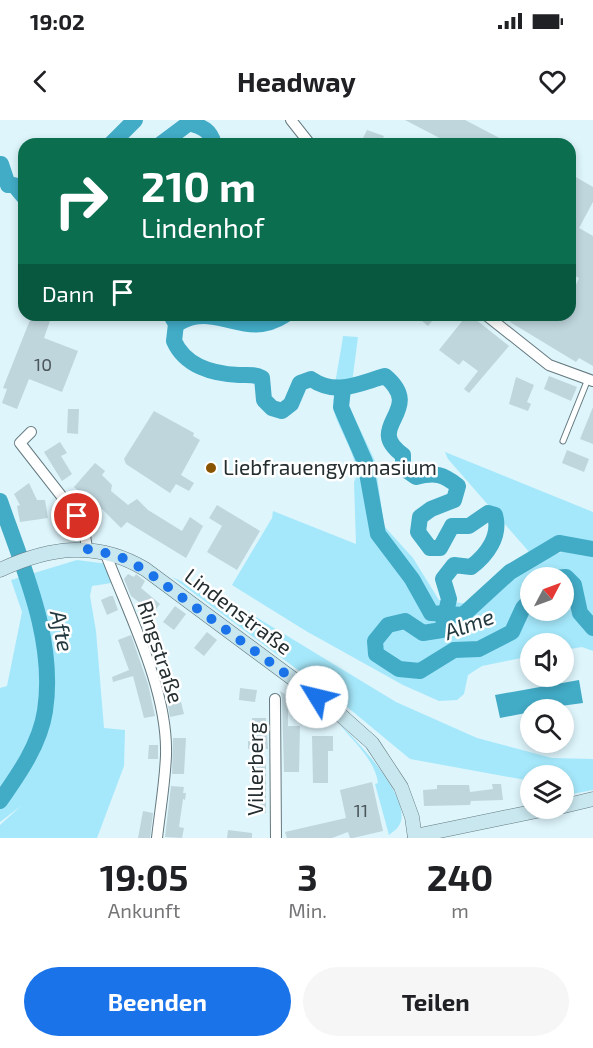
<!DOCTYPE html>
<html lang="de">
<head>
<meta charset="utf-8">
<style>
  body { margin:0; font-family:"Exo 2",sans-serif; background:#f6f6f6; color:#202124; height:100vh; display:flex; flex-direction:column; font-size:22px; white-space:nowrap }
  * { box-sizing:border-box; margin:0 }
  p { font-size:20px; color:#757577 }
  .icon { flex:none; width:33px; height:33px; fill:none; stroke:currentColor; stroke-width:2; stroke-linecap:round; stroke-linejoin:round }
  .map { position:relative; height:718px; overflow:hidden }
  .drawer { display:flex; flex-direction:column; background:#fff; flex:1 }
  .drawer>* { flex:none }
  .top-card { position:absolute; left:18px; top:18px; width:558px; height:183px; border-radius:18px; box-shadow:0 3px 9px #0003; background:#0b6e4f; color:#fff; overflow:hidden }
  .needle { width:39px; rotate:49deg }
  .buttons { position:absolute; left:520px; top:447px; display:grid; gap:12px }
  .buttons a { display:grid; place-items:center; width:54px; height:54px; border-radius:50%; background:#fff; box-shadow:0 3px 9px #0003; font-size:30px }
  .pin { position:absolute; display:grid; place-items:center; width:51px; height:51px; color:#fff; margin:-26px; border:3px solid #fff; border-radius:50%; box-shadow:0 2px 6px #0007 }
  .me { position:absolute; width:66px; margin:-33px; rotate:306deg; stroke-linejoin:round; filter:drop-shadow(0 0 4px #0008) }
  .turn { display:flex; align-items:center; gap:21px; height:126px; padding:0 24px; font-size:27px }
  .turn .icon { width:78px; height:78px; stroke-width:2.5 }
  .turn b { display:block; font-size:42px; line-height:51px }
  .then { display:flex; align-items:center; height:57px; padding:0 24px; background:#0003; gap:12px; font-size:22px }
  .eta { display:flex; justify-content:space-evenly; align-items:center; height:102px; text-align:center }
  .eta b { font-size:36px; font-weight:700; line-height:42px }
  .action { display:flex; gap:12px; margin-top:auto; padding:12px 24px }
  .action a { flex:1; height:69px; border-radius:36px; background:#1a73e8; color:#fff; font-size:24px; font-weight:700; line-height:69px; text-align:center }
  .action a+a { background:#f6f6f6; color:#202124 }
  .status { display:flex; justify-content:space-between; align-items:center; height:42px; padding:0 30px; background:#fff; direction:ltr }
  .status svg { height:16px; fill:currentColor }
  header { display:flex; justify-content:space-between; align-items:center; height:78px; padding:0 24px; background:#fff; font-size:27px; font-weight:700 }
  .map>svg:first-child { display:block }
</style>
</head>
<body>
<div class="status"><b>19:02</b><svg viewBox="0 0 49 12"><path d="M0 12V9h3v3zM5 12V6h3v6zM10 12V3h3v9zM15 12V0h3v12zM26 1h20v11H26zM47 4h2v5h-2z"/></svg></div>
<header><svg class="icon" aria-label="back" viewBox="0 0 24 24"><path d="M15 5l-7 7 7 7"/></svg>Headway<svg class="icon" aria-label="heart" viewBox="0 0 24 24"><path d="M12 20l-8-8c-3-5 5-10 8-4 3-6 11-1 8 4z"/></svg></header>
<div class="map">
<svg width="593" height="718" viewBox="0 0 593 718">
  <rect width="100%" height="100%" fill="#def5fc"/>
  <!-- green -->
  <g fill="#a5e8fb" fill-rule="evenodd">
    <path d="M343,216L358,217L349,286L375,341L384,406L413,438L439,480L468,484L507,448L530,433L448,339L445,332L593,392V423L557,419L530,433L538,444C558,432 569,425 593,437V531L582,527L564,530V524H531V536L482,546L468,555L464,574L457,580L439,581L403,565L306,511L232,465L272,398L273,391L356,424L354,362C364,345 338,310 334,291C331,276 341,234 343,216ZM531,458H564V490H531Z"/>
    <polygon points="77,440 108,444 111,463 92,466 90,476 96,511 104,608 125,610 124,646 97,718 0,718 0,705 21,686 0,702 0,568 7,566 22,492 11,460"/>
    <polygon points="172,457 251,494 396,582 477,618 552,638 593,639 593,670 572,674 564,671 564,656 531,656 531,661 410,639 340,581"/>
    <path d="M340,605C358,621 408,675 401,701C399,708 394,711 389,715L375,664L378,663C375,640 354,622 340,605Z"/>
  </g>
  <!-- water -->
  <polygon fill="#42abc6" points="579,560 583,583 531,590 531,592 500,598 495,575"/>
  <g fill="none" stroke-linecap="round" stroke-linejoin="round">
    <!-- river -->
    <g stroke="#42abc6" stroke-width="16">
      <polyline points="111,24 135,0"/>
      <path d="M161,24L189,3C203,7 210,10 214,24"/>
      <polyline points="1,44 8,65 14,65 24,77"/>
      <path d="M171,195L176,204L174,221C185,246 213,254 239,255C248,255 255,254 262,258L264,280L272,288L282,291L291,284L300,263L311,259C336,276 357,264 385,256C427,291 362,306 403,335V348L416,357C435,352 443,354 458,366L454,380L431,389L420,397L418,412L430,428H440L452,406H469L488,393L495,395C501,416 487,435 471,447L454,445L443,459L449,479L442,510L423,513L405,501L388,505L375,521L376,534L399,549L420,551L454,530L479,529L512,512L523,488L531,479"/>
      <path d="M176,204C181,202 187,198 193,197C228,191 249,218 285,195"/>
      <polyline points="343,268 341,287 365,342 378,414 412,459 431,493 463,495 510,452 559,423 593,429"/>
      <path d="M0,381C23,448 56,519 45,591C40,624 19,654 0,681"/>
      <polyline points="554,458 566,457 574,465 580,493 593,508"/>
    </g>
  </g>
  <!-- building -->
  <g fill="#bfd6dd">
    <polygon points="405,0 465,0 511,24 451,24"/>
    <polygon points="367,10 384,16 383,18 394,24 360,24"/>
    <polygon points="574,56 593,67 593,82 579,108 593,116 593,246 579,238 576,242 510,202 514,195 570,195 570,178 579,158 570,153 570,64"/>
    <polygon points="32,195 52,195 44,218 78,231 62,272 29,259 17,289 2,283 7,269 3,268"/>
    <polygon points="415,195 437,195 428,206"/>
    <polygon points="467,195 470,195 509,226 469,273 464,269 478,251 463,240 459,245 439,230"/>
    <polygon points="549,256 577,267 571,281 544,269"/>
    <polygon points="516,257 534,265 527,282 531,284 528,291 509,284"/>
    <polygon points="593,287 593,324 580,319"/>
    <polygon points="68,289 79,289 78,314 67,313"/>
    <polygon points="154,291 194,313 193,316 200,320 181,355 194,363 189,371 176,364 170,373 126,344 124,339"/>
    <polygon points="60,322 67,333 61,336 72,354 62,361 44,332"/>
    <polygon points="567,330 589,339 584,352 562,343"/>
    <polygon points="95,343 105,351 102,355 112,365 111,371 128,385 137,379 148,390 182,411 190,397 203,406 186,438 127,402 121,408 88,375 86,378 74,367"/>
    <polygon points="29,363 37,380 45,380 48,398 20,402 17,386 20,385 14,374"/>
    <polygon points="217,385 260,411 237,450 207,432 222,406 209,398"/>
    <polygon points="128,454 134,457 136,454 145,461 141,468 160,484 153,493 131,476 124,459"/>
    <polygon points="110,476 113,476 118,490 107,495 101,480"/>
    <polygon points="175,486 186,494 174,510 163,502"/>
    <polygon points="153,505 157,516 148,520 144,508"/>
    <polygon points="207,512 217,520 204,536 194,528"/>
    <polygon points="131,515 148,564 155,596 144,598 133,556 113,562 112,557 129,550 118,520"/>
    <circle cx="166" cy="554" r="7"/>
    <polygon points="240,568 257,570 255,582 239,580"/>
    <polygon points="280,571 288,576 288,606 300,606 299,652 284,652 282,579"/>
    <polygon points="181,582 184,594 170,597 168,585"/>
    <polygon points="252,598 266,598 268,629 248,629 248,621 252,621"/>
    <polygon points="312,616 333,616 333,631 328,631 328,663 313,663"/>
    <polygon points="173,618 186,618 184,654 172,654"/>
    <polygon points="149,625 158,625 158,639 148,639"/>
    <polygon points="254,644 266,644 266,693 254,693 252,688"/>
    <polygon points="372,662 383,711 353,718 350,718 348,712 332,718 287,718 285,712 346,698 340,670"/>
    <polygon points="492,664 501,664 503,680 471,681 470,685 424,686 423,670 437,669 437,665 469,665 470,672 493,669"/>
    <polygon points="171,666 184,667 183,673 186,673 185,680 183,679 179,707 184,708 182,718 165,717"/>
    <polygon points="143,691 153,693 150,718 138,718"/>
    <polygon points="228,710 252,713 252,718 227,718"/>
  </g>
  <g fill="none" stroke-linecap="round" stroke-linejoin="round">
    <defs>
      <polyline id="service" points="563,321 588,259"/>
      <g id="minor">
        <polyline points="291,0 310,24"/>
        <polyline points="486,195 549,245 593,261"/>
        <polyline points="31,312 20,323 77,396 84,408 87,429"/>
        <path d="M105,432C128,493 168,569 166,635C165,663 160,691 157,718"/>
        <polyline points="275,579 276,718"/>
      </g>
      <g id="secondary">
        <path d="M0,450C49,427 97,420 145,449L335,590L372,623L401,667L412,697L415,718"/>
        <polyline points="564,686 593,679"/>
        <polyline points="415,716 551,688"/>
      </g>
    </defs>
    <!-- service casing -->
    <use href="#service" stroke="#64797f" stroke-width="7"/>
    <!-- minor casing -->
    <use href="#minor" stroke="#64797f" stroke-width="12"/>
    <!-- secondary casing -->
    <use href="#secondary" stroke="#64797f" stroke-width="15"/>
    <!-- service -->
    <use href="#service" stroke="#fff" stroke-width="5"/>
    <!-- minor -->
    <use href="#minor" stroke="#fff" stroke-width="10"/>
    <!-- secondary -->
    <use href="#secondary" stroke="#c9e7ef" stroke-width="14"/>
  </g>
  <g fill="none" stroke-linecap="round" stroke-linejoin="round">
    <!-- route -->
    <polyline stroke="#1a73e8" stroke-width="10" stroke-dasharray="0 18" points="77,396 84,408 87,429 119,436 145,450 317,577"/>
  </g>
  <!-- markers -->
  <circle fill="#895300" stroke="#fff" stroke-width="2" cx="211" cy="348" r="6"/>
  <g text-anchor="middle" stroke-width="5" stroke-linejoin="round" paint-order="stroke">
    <!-- number labels -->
    <g font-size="18" fill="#4b575a">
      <text x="43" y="251">10</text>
      <text x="361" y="697">11</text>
    </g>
    <!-- poi labels -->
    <g font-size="21" fill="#242d2f" stroke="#fff" text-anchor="start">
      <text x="223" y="355">Liebfrauengymnasium</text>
    </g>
    <!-- street labels -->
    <g font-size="21" fill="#242d2f" stroke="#fff">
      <text transform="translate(238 492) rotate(37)" y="7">Lindenstraße</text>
      <text transform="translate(160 532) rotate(72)" y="7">Ringstraße</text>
      <text transform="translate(256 649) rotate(-90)" y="7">Villerberg</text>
    </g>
    <!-- water labels -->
    <g font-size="22" font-style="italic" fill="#223940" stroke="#fff">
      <text transform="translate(469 504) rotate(-20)" y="8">Alme</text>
      <text transform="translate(62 511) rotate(78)" y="8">Afte</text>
    </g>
  </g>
</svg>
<div class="buttons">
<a><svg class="needle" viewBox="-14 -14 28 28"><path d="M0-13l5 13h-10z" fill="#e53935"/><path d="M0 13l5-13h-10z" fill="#757577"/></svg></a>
<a><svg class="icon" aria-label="sound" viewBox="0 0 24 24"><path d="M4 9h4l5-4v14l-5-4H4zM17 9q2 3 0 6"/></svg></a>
<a><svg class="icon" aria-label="search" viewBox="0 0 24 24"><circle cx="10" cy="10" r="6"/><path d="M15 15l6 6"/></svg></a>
<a><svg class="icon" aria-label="layers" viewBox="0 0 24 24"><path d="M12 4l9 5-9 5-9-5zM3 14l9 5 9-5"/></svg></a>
</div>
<div class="pin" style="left:77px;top:396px;background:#d93025"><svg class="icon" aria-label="arrive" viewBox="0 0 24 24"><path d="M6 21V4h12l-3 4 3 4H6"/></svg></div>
<svg class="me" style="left:317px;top:577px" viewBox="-20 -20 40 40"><circle r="19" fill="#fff"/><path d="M0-13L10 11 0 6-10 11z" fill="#1a73e8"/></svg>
<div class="top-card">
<div class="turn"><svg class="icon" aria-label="right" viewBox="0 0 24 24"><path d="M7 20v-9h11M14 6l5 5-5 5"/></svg><div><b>210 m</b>Lindenhof</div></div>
<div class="then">Dann<svg class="icon" aria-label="arrive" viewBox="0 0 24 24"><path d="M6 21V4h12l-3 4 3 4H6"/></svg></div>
</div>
</div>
<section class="drawer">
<div class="eta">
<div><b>19:05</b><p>Ankunft</p></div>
<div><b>3</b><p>Min.</p></div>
<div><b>240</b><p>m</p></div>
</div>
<div class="action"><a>Beenden</a><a>Teilen</a></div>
</section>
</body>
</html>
